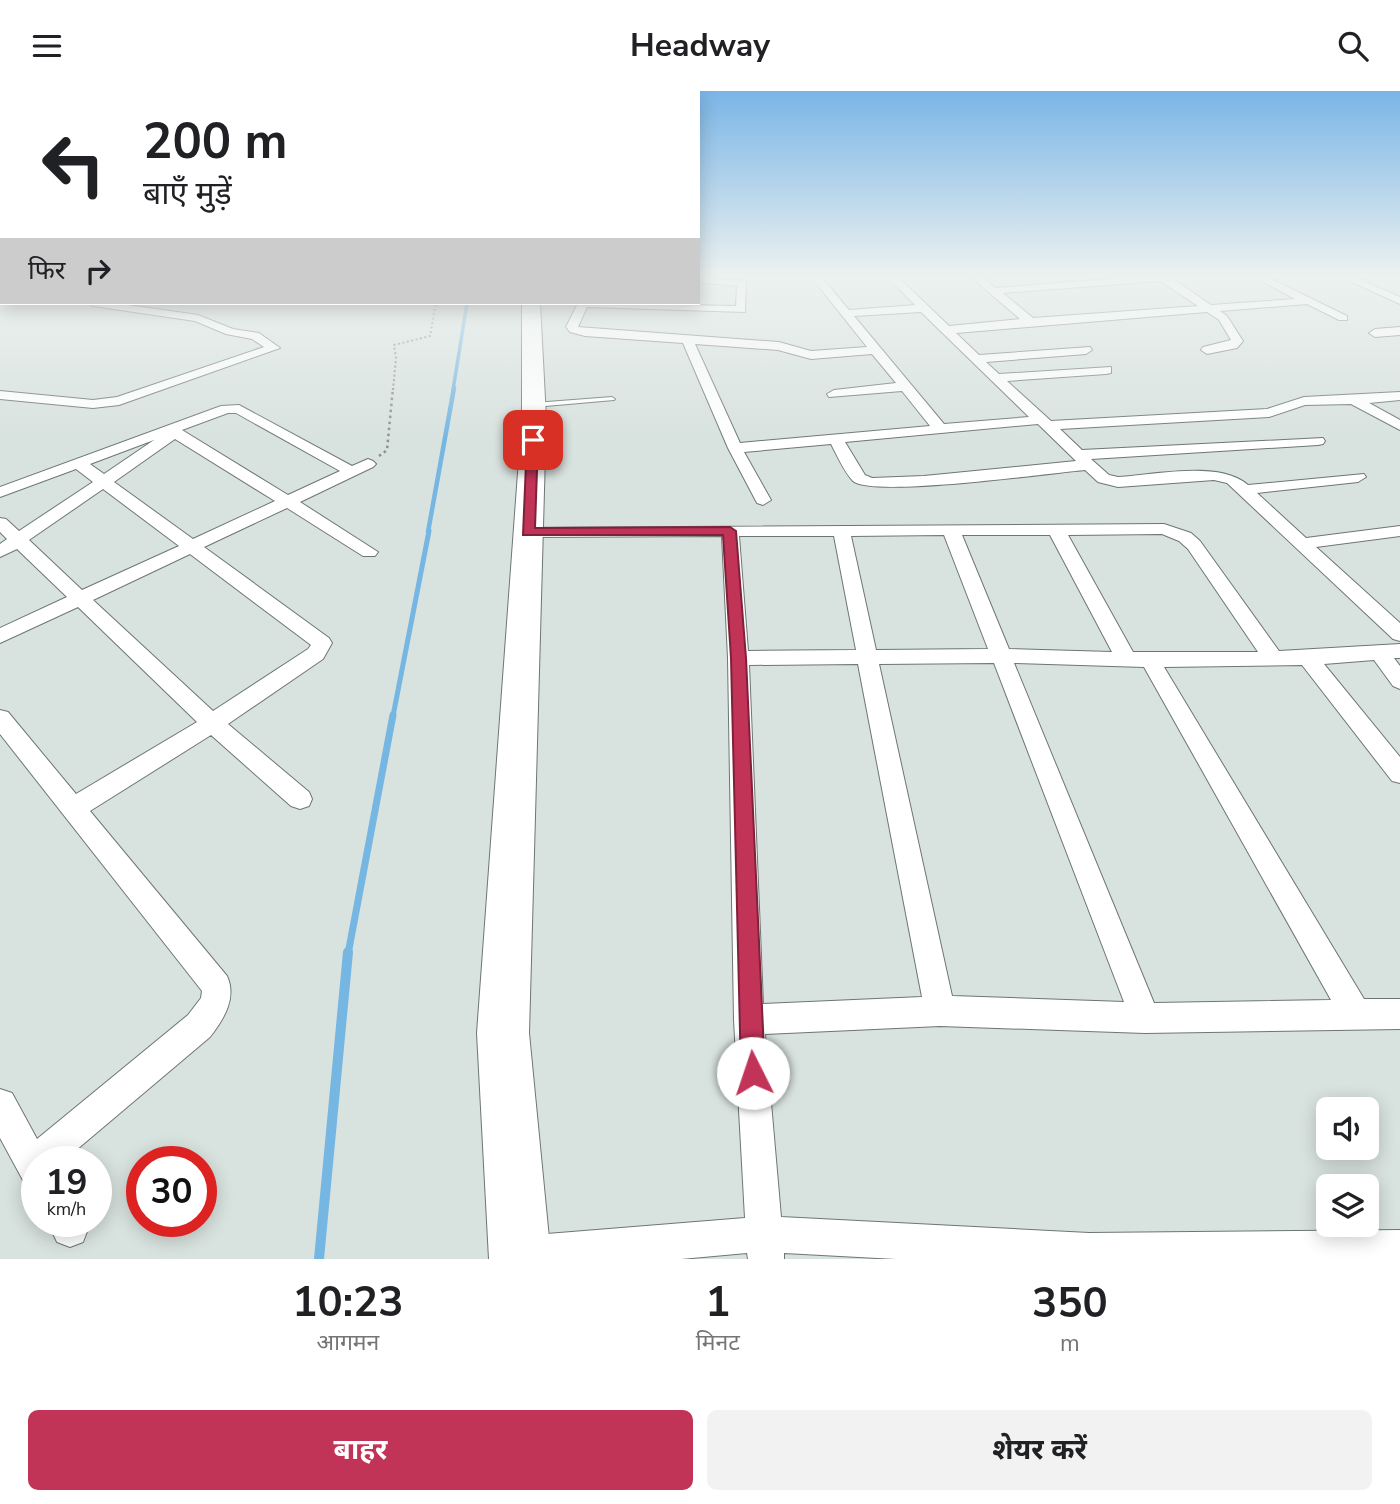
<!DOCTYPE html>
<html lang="hi">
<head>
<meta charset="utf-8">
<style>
  body { margin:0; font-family:"Nunito Sans","Noto Sans Devanagari",sans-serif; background:#f2f2f2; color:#202124; height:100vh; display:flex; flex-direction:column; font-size:26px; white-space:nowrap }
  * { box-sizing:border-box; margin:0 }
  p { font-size:23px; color:#757577 }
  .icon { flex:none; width:38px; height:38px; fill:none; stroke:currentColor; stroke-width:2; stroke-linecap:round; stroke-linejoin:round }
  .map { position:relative; height:1168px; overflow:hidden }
  .details { display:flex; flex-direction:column; background:#fff; flex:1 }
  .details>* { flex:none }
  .top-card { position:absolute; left:0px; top:0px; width:700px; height:214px; box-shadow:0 4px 18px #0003; background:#fff; color:#202124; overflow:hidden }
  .buttons { position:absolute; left:1316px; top:1006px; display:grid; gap:14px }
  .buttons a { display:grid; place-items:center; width:63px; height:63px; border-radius:10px; background:#fff; box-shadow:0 4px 18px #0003; font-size:35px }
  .speed { position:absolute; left:21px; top:1055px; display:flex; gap:14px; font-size:35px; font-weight:700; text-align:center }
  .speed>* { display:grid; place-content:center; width:91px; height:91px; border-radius:50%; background:#fff; box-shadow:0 4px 18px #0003; line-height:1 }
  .speed small { font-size:18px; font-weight:400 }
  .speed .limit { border:10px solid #d22; background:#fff; color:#111 }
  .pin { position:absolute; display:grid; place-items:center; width:60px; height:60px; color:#fff; margin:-30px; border-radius:14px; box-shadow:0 4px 10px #0006 }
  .me { position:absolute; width:77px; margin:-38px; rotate:356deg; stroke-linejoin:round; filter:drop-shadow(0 0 5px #0008) }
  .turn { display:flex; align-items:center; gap:24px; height:147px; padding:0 28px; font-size:32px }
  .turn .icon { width:91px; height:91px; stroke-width:2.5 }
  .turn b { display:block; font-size:49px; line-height:60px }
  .then { display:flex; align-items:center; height:66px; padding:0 28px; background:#0003; gap:14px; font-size:26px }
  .eta { display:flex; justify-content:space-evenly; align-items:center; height:119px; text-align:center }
  .eta b { font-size:42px; font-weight:700; line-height:49px }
  .cta { display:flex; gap:14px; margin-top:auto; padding:14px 28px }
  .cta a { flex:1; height:80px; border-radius:10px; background:#c23358; color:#fff; font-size:28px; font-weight:700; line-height:80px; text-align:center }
  .cta a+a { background:#f2f2f2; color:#202124 }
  header { display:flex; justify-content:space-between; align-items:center; height:91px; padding:0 28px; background:#fff; font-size:32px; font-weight:700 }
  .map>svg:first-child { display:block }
</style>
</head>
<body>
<header><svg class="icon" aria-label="menu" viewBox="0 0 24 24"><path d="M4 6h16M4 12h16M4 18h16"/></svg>Headway<svg class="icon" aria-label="search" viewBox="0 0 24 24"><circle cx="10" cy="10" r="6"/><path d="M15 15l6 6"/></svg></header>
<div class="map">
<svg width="1400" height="1168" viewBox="0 0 1400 1168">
  <rect width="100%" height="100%" fill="#d8e2de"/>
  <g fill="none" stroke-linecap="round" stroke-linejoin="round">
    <!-- stream-far4 -->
    <polyline stroke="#76b6e2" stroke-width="3.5" points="453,299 467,212"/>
    <!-- stream-far3 -->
    <polyline stroke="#76b6e2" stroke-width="4.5" points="428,441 454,297"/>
    <!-- stream-far2 -->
    <polyline stroke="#76b6e2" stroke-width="5" points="393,625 429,440"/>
    <!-- stream-far1 -->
    <polyline stroke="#76b6e2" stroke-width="7" points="348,863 393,624"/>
    <!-- stream -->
    <polyline stroke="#76b6e2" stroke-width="10" points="319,1168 348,861"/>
    <defs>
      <g id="lane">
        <rect x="0" y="190" width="2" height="4"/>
        <polygon points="612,306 615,308 614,309 534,316 531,314 534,312"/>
      </g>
      <g id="street">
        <path d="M698,187L746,190L745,221L587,216L578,236L779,251L811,260L867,256L812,187H822L849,219L915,214L888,187H899L949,235L1020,228L972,187H983L996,197L1122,187H1172L1211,214L1295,208L1256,187H1269L1347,225V229H1339L1307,213L1220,220L1227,225L1243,250L1237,257L1207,263L1201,259L1203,256L1231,249L1219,229L1207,221L956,242L979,264L1090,256L1092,259L1086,263L986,271L999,283L1111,276V282L1106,283L1007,290L1051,330L1267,318L1304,306L1400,301V309L1369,312L1400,329V339L1351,313L1305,314L1269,326L1060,338L1082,359L1323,347L1325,350L1323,353L1318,354L1091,368L1109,384L1118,386C1154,384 1220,369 1248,394L1364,383L1366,386L1358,391L1257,402L1306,447L1400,435V445L1316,456L1400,532V550L1393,548L1227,392L1214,389L1118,396L1098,391L1085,379C1051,382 872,407 853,390C844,381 837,364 831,353L744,361L771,409L763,414L757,412L728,357L683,252L585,245L570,241L566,236L578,212L736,215L737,195L698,191ZM1160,190L1198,215L1033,227L1003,202ZM921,221L1029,326L944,333L854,225ZM695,253L778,259L811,268L872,263L896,292L834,299L827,303L829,306L902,300L930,335L740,352ZM1038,333L1076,370L924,385L872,387L865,384L845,351Z"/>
        <polygon points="1343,187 1356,187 1400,206 1400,213"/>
        <polygon points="0,205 2,212 0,212"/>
        <polygon points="88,212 114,212 198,224 233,238 259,242 280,257 119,314 93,317 0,308 0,300 93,309 117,306 264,256 252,248 226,243 195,230 93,215"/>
        <polygon points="1400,236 1400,244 1375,246 1369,242 1375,238"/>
        <path d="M239,314L352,375L368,368L373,370L376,373L373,376L300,411L378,461L375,465H363L287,417L204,456L329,547L332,552L323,568L228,633L309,701L312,708L309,715L300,718L291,715L211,644L90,720L227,885C237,907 224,928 210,946L62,1071H37V1098L25,1093L0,1047V998L12,1002L37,1048L188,924L201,907L202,900L0,643V619L8,621L76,703L197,631L78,516L0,552V537L67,506L17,458L0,466V453L7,448L0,441V427L6,428L19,440L93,391L76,378L0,406V396L221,315ZM228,322H236L340,380L288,404L182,339ZM175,348L275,410L193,448L114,391ZM154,349L104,383L90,373ZM103,398L179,455L82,499L29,449ZM190,463L311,554L308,558L213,620L93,509Z"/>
        <path d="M1164,433L1191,442L1200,450L1279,560L1400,553V567H1394L1400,575V598L1393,595L1374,569L1324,573L1400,666V692L1392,690L1302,574L1164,576L1364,908H1400V938L1145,942L940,935L765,943L781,1126L1089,1142L1400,1139V1168H896L784,1162V1168H748L747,1162L681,1168H506L504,1163L509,1150L522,1145L745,1127L734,929L728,567L722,445L528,446L522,445L519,441L522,437ZM1162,443L1179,450L1188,458L1258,561H1133L1068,444ZM944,444L988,558L876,559L851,445ZM962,444H1050L1112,561L1009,558ZM739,445H834L856,559L748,560ZM994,572L1124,911L952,905L879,573ZM1014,572L1144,576L1331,909L1154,912ZM858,573L922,906L763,913L749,574Z"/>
        <polygon points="47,1130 85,1130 88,1138 83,1151 70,1156 57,1151"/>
      </g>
      <polygon id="primary" points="522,212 540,212 546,327 529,942 551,1168 489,1168 477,942 522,327"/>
    </defs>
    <!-- lane casing -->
    <use href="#lane" stroke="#6e7674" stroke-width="2"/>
    <!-- street casing -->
    <use href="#street" stroke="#6e7674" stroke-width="2"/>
    <!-- primary casing -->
    <use href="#primary" stroke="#6e7674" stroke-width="2"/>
    <!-- path-far1 -->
    <polyline stroke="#8b928f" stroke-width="2" stroke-dasharray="2 2.5" stroke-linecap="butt" points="393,299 396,267 394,254 430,245 436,212"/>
    <!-- path -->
    <polyline stroke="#8b928f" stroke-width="2.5" stroke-dasharray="2.5 3.5" stroke-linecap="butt" points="379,365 387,359 393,297"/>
    <!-- lane -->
    <use href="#lane" fill="#fff" fill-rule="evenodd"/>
    <!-- street -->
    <use href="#street" fill="#fff" fill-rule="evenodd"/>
    <!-- primary -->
    <use href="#primary" fill="#fff" fill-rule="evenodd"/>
  </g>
  <!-- sky -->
  <linearGradient id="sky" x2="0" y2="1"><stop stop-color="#7ab5e6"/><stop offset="0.53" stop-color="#edf2f0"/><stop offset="1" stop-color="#edf2f0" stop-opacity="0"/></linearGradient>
  <rect width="1400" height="350" fill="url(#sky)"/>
  <!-- route -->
  <polygon fill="#c23358" stroke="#7e2139" stroke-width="2" points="533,346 538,349 535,437 730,436 736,440 746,567 765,982 761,991 753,994 744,991 741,982 731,567 723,444 523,444 527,349"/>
</svg>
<div class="buttons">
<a><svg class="icon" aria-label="sound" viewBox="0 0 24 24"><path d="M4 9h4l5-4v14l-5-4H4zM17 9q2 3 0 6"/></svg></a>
<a><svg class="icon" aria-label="layers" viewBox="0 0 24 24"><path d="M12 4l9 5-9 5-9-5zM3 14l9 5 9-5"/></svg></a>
</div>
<div class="speed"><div>19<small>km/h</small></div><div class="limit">30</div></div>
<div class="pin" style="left:533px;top:349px;background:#d93025"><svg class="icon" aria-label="arrive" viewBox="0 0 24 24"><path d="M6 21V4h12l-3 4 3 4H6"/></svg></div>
<svg class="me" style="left:753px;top:982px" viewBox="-20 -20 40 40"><circle r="19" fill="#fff"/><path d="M0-13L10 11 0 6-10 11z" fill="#c23358"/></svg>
<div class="top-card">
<div class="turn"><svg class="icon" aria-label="left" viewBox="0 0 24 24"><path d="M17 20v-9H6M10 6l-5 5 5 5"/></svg><div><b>200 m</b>बाएँ मुड़ें</div></div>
<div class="then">फिर<svg class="icon" aria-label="right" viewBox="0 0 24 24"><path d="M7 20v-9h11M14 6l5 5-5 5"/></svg></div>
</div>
</div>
<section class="details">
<div class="eta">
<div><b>10:23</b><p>आगमन</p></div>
<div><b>1</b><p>मिनट</p></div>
<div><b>350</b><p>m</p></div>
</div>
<div class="cta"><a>बाहर</a><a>शेयर करें</a></div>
</section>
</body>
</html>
